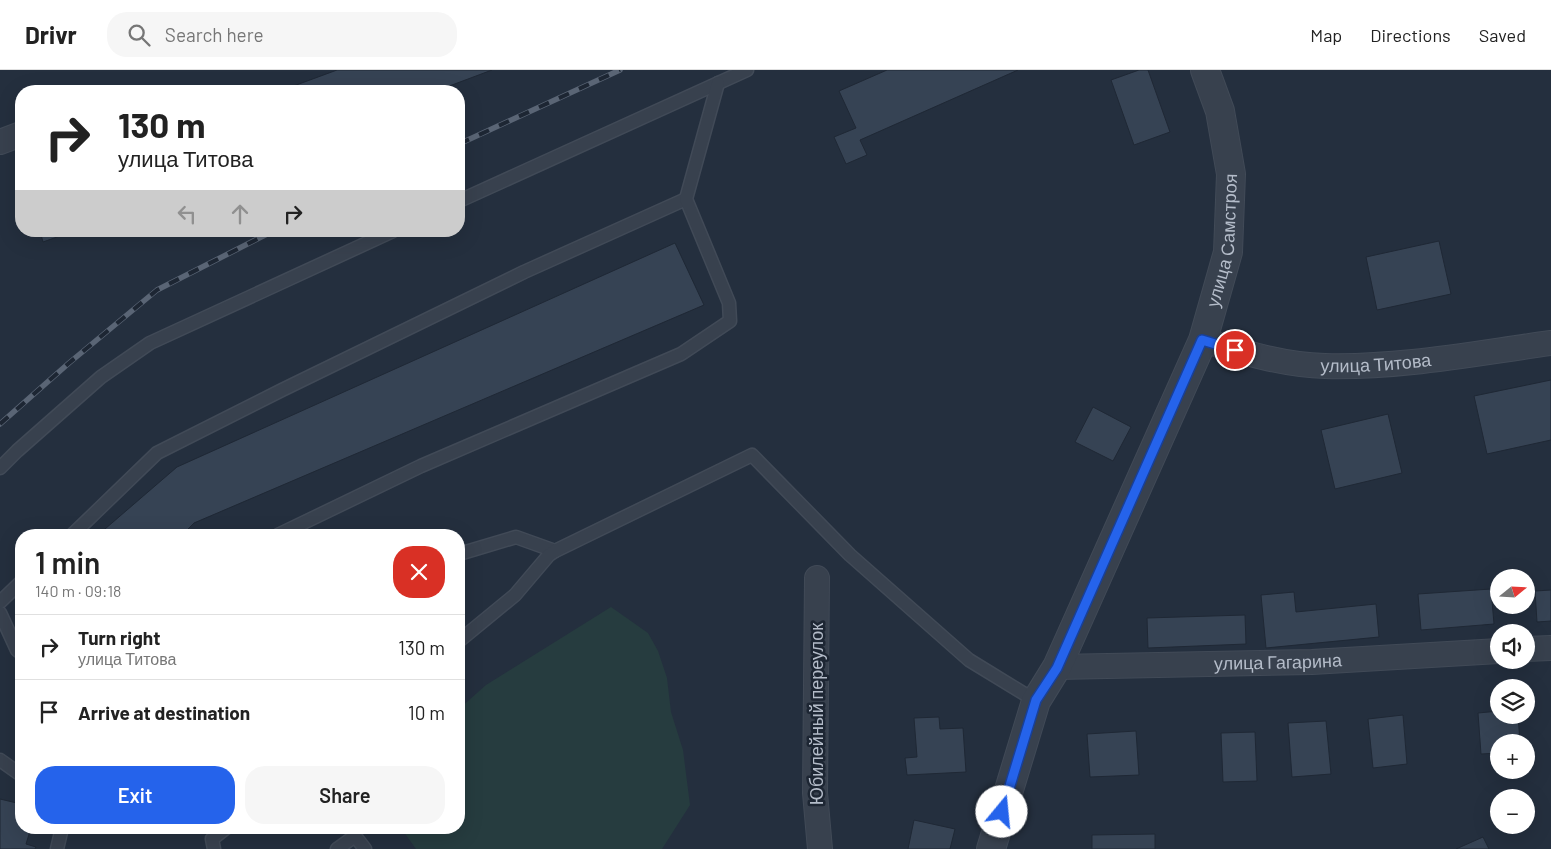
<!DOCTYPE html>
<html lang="en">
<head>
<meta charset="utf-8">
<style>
  body { margin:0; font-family:Barlow,sans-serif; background:#f6f6f6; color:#222; height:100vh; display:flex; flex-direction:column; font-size:19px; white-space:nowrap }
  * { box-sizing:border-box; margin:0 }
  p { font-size:16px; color:#767676 }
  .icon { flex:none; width:28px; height:28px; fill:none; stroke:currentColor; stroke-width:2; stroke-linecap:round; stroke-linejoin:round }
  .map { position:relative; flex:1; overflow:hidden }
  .side { position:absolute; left:15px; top:459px; width:450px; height:305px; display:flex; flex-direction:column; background:#fff; border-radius:20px; box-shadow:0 5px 20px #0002 }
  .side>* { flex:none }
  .banner { position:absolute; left:15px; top:15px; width:450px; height:152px; border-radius:20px; box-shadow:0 5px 20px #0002; background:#fff; color:#222; overflow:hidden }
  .needle { width:32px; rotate:72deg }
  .controls { position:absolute; left:1490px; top:499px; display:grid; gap:10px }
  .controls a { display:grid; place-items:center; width:45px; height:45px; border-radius:50%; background:#fff; box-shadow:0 5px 20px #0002; font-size:25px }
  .pin { position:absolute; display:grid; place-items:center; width:42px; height:42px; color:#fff; margin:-21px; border:2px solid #fff; border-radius:50%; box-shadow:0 1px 5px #0007 }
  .me { position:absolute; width:55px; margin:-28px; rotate:17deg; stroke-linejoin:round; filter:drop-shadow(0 0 4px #0008) }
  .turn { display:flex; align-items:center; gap:18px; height:105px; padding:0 20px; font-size:22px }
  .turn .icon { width:65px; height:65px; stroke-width:2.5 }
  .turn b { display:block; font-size:35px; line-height:42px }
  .lanes { display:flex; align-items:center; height:48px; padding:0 20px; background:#0003; justify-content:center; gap:25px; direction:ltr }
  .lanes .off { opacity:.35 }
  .round { display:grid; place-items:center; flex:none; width:52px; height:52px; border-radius:20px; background:#f6f6f6 }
  .summary { display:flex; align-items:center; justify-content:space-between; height:85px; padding:0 20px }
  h1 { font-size:30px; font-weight:600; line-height:38px }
  .primary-button { display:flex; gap:10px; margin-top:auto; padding:10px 20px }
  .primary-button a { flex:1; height:58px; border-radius:20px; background:#2563eb; color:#fff; font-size:20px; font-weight:600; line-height:58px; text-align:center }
  .primary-button a+a { background:#f6f6f6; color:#222 }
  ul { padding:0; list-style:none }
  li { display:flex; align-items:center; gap:15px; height:65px; padding:0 20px; border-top:1px solid #e0e0e0 }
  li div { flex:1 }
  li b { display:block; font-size:19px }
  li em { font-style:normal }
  header { display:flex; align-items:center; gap:30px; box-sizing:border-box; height:70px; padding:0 25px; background:#fff; border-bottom:1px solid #e0e0e0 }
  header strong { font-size:24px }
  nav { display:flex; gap:28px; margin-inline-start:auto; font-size:18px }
  .search { width:350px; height:45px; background:#f6f6f6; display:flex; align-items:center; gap:12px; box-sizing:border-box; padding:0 18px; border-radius:20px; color:#767676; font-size:19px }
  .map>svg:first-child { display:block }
</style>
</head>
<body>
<header>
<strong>Drivr</strong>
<div class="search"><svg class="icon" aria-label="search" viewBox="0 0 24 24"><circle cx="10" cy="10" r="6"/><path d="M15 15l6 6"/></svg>Search here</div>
<nav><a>Map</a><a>Directions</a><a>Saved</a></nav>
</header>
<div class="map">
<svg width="1551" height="779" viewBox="0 0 1551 779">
  <rect width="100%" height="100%" fill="#242f3e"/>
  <!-- green -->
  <polygon fill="#263c3f" points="611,537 648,563 658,581 667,608 671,642 683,680 690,735 662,779 416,779 401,758 459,758 459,639 486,615"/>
  <!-- building -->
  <g fill="#364354" stroke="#1f2835">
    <polygon points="337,0 492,0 436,21 280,21"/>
    <polygon points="887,0 1018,0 860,70 867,85 846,94 834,67 856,58 839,21"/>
    <polygon points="1139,0 1148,0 1170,62 1134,75 1111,10"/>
    <polygon points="40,161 74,161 43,172"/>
    <polygon points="1439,171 1451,224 1377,240 1366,187"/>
    <polygon points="675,173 704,235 194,453 182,465 98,465 177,397"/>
    <polygon points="1551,310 1551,370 1487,384 1474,326"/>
    <polygon points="1093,337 1131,357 1113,391 1075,372"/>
    <polygon points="1388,344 1402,403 1335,419 1321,360"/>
    <polygon points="1491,519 1494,554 1421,560 1418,524"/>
    <polygon points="1551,520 1551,551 1537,552 1535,521"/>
    <polygon points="1294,522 1296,542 1376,534 1379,567 1266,578 1261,525"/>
    <polygon points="1245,545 1246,574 1148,578 1147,548"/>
    <polygon points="1499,641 1499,645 1518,645 1520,672 1499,672 1499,683 1481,684 1478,643"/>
    <polygon points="1403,645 1407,694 1373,698 1368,649"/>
    <polygon points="939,647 940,659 963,658 966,702 907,705 905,688 917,687 914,648"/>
    <polygon points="1326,651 1331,704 1292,707 1288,653"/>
    <polygon points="1136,661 1139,705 1090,707 1087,664"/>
    <polygon points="1255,662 1257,711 1223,712 1221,663"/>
    <polygon points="0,729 21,734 21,758 31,758 26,774 36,777 35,779 0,779"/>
    <polygon points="914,750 955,759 950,779 908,779"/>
    <polygon points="1155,764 1155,779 1092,779 1092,765"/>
    <polygon points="1483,767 1489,779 1456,779"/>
  </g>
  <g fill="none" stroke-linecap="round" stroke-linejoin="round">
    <defs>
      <g id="service">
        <polyline points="459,131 747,0"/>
        <polyline points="0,398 17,381 101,307 150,273 393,161"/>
        <polyline points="72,465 157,383 282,320 524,202 686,129"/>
        <polyline points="278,465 421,396 681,284 730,251 729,233 686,129 718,13"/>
        <polyline points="459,484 516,467 555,481"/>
        <polyline points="0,532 21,512"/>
        <polyline points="0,543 17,580 21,583"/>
        <polyline points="459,571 515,525 549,485 555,481 752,385 850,485 969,590 1036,631"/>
        <polyline points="0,690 21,705"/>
        <polyline points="57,779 62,758"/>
        <polyline points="214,779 212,769 226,758"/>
        <polyline points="337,779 355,766 365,779"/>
      </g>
      <g id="minor">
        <polyline points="0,72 21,64"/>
        <path id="s1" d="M1203,270C1242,282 1283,295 1325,296C1401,298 1476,283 1551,273"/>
        <polyline points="817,508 815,723 820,779"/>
        <polyline points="1526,579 1551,578"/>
        <path id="s2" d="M1057,597L1312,592L1499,581"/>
      </g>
      <g id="tertiary">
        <path id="s3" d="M991,779L1036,631L1057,597L1203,270L1228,182L1231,104L1220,41L1205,0"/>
      </g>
    </defs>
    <!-- service casing -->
    <use href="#service" stroke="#414a57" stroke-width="15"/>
    <!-- minor casing -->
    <use href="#minor" stroke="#414a57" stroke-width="26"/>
    <!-- tertiary casing -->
    <use href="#tertiary" stroke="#414a57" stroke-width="30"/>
    <!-- service -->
    <use href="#service" stroke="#38414e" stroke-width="12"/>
    <!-- minor -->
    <use href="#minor" stroke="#38414e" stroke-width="24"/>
    <!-- tertiary -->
    <use href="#tertiary" stroke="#38414e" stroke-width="28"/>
    <defs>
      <g id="rail">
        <polyline points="459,74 620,0"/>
        <polyline points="0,354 69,293 157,220 273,161"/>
      </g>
    </defs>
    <!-- rail casing -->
    <use href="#rail" stroke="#5a6575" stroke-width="5.5"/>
    <!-- rail -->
    <use href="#rail" stroke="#1d2633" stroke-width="4" stroke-dasharray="11" stroke-linecap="butt"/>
  </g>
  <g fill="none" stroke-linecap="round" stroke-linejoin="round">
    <defs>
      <polyline id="route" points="1002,742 1036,630 1057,598 1202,270 1235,280"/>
    </defs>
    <!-- route casing -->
    <use href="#route" stroke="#184099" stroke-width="12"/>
    <!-- route -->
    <use href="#route" stroke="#2563eb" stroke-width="9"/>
  </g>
  <g text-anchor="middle" stroke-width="5" stroke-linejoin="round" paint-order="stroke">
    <!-- street labels -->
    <g font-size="18" fill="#b4bcc9" stroke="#1d2633">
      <text dy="6" stroke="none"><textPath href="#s3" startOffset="655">улица Самстроя</textPath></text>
      <text dy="6" stroke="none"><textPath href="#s1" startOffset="176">улица Титова</textPath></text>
      <text dy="6" stroke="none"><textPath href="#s2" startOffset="221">улица Гагарина</textPath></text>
      <text transform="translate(817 644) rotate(-90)" y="6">Юбилейный переулок</text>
    </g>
  </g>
</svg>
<div class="controls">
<a><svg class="needle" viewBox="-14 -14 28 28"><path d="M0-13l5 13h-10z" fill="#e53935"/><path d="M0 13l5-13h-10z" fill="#767676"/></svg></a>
<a><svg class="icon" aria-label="sound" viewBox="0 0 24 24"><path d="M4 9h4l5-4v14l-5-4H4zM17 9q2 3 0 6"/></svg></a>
<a><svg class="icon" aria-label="layers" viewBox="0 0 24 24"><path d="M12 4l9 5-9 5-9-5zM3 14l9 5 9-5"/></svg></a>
<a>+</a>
<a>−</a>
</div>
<div class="pin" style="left:1235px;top:280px;background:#d93025"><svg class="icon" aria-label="arrive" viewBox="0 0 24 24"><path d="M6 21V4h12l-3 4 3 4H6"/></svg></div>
<svg class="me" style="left:1002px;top:742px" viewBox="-20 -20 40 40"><circle r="19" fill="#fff"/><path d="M0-13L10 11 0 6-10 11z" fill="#2563eb"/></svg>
<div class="banner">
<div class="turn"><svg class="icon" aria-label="right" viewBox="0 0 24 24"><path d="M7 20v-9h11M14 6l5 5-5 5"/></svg><div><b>130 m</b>улица Титова</div></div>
<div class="lanes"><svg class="icon off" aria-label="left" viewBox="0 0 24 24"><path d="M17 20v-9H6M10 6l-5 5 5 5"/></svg><svg class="icon off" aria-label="ahead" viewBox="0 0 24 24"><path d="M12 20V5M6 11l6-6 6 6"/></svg><svg class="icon" aria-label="right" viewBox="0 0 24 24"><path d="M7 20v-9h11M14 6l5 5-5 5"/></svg></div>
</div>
<section class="side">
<div class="summary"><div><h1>1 min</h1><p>140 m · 09:18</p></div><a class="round" style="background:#d93025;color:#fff"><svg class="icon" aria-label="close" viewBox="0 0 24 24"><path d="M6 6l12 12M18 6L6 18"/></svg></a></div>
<ul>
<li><svg class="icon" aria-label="right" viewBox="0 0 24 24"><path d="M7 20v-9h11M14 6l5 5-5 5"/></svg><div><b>Turn right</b><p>улица Титова</p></div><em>130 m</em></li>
<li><svg class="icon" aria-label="arrive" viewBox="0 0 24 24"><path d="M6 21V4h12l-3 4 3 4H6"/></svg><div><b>Arrive at destination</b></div><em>10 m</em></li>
</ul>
<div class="primary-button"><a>Exit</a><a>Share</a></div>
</section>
</div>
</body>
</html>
